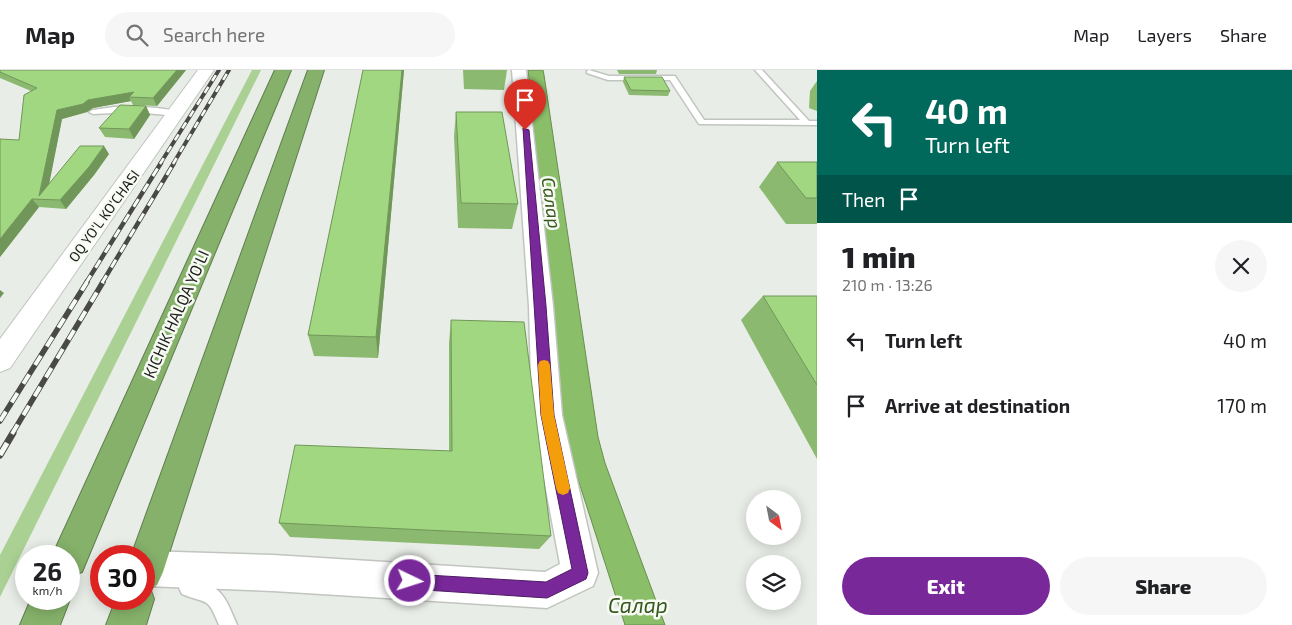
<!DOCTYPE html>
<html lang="en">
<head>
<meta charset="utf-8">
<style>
  body { margin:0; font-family:"Exo 2",sans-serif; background:#f6f6f6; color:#202124; height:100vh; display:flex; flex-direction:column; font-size:19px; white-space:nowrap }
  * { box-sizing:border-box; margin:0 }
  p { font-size:16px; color:#757577 }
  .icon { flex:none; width:28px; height:28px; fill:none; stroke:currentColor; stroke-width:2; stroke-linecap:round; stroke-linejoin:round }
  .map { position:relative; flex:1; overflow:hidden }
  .drawer { display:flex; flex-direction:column; background:#fff; width:475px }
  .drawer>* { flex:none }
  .guide { background:#00695c; color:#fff; overflow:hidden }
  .needle { width:32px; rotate:148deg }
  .fabs { position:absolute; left:746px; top:420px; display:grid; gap:10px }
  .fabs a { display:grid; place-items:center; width:55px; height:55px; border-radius:50%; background:#fff; box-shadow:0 2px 12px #0003; font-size:25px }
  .speed { position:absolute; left:15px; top:475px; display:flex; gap:10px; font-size:25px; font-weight:700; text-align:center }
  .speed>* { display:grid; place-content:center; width:65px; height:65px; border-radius:50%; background:#fff; box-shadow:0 2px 12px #0003; line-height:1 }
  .speed small { font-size:12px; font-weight:400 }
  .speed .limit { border:8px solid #d22; background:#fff; color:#111 }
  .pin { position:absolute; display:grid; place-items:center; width:42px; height:42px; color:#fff; margin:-51px -21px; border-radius:50% 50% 50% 0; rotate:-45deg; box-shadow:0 0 5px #0007 }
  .pin .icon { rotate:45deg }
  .me { position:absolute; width:55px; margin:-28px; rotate:94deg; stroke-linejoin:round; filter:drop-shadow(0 0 4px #0008) }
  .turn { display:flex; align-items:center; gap:18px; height:105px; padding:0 25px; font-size:22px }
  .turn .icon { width:65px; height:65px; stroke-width:2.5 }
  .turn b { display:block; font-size:35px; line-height:42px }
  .then { display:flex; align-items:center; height:48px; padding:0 25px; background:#0003; gap:10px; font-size:19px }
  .round { display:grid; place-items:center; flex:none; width:52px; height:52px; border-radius:26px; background:#f6f6f6 }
  .head { display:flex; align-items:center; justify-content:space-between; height:85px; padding:0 25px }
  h1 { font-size:30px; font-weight:800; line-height:38px }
  .primary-button { display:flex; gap:10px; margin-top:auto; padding:10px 25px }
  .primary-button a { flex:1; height:58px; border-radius:30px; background:#782899; color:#fff; font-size:20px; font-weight:800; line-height:58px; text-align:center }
  .primary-button a+a { background:#f6f6f6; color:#202124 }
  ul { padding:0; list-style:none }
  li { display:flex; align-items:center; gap:15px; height:65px; padding:0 25px }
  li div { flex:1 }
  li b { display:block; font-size:19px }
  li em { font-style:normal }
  header { display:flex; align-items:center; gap:30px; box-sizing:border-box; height:70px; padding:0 25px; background:#fff; border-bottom:1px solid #e0e0e0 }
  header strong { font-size:24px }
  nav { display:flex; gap:28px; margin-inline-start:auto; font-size:18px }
  .search { width:350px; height:45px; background:#f6f6f6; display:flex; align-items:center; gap:12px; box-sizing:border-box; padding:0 18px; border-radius:28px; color:#757577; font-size:19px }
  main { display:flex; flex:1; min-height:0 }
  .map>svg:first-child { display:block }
</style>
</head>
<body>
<header>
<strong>Map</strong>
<div class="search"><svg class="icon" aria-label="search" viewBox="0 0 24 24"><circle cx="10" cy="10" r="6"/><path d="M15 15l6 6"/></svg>Search here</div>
<nav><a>Map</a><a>Layers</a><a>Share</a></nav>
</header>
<main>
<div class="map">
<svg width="817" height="555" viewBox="0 0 817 555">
  <rect width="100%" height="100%" fill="#e9ede7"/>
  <!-- green -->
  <polygon fill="#aad193" points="252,0 261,0 0,527 0,485"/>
  <!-- water -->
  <polygon fill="#8abe68" stroke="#698e51" points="528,0 543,0 544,5 598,367 605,393 665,555 625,555 564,366"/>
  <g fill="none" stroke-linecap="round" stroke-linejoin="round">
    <defs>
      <g id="lane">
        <polygon points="589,0 609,6 675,6 704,50 800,50 755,0 762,0 809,51 817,51 817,55 702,54 699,54 670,10 608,10 587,3 587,1"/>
        <path d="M114,37C130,37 169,36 181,44L177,46L135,42L93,44L89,42L93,40Z"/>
        <path d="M188,509C221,514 225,526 237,555H219C207,525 208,535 182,524L179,518L182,512Z"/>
      </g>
      <polygon id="street" points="512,0 526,0 553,236 562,345 598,503 593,516 547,538 273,521 144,516 144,486 133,486 145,481 273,485 545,502 560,494 532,345 529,236"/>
      <polygon id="secondary" points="198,0 214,0 10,298 0,302 0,269"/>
      <g id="highway">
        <polygon points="275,0 291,0 82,502 69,507 69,486 52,486"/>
        <polygon points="308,0 324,0 163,502 157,515 150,518 154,529 146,555 106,555 116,529 144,529 144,486 131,486"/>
        <polygon points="69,525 70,529 60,555 20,555 31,529 69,529"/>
      </g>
    </defs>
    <!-- lane casing -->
    <use href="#lane" stroke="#c1c5bf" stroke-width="3"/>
    <!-- street casing -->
    <use href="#street" stroke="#c1c5bf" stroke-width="3"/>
    <!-- secondary casing -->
    <use href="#secondary" stroke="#c1c5bf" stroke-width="2"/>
    <!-- highway casing -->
    <use href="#highway" stroke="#617e4f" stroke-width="2"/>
    <!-- lane -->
    <use href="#lane" fill="#fff" fill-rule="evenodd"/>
    <!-- street -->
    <use href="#street" fill="#fff" fill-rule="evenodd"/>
    <!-- secondary -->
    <use href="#secondary" fill="#fff" fill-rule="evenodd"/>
    <!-- highway -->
    <use href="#highway" fill="#85b16a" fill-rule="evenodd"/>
    <defs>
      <g id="rail-far3">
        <polyline points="160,94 219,0"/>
        <polyline points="173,94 229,0"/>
      </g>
      <g id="rail-far2">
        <polyline points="86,213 161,93"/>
        <polyline points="102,213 174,93"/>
      </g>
      <g id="rail-far1">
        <polyline points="0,351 87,212"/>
        <polyline points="12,364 103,212"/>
      </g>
      <polyline id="rail" points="0,385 13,363"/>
    </defs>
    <!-- rail-far3 casing -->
    <use href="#rail-far3" stroke="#494a47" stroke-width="4"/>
    <!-- rail-far2 casing -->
    <use href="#rail-far2" stroke="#494a47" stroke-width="4.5"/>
    <!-- rail-far1 casing -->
    <use href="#rail-far1" stroke="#494a47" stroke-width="5.5"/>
    <!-- rail casing -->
    <use href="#rail" stroke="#494a47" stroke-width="7"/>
    <!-- rail-far3 -->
    <use href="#rail-far3" stroke="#f7fbf4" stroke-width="2.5" stroke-dasharray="7" stroke-linecap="butt"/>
    <!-- rail-far2 -->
    <use href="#rail-far2" stroke="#f7fbf4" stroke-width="3" stroke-dasharray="9" stroke-linecap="butt"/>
    <!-- rail-far1 -->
    <use href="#rail-far1" stroke="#f7fbf4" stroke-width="4" stroke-dasharray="11" stroke-linecap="butt"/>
    <!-- rail -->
    <use href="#rail" stroke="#f7fbf4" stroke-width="5" stroke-dasharray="14" stroke-linecap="butt"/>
  </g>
  <!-- wall -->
  <g fill="#8bb96f">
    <polygon points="0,0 186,0 157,36 133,35 131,31 93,38 87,42 62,49 49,113 109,84 94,105 66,139 39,137 0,187 19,70 31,21 0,8"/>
    <polygon points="363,0 404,0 378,288 314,286 308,265"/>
    <polygon points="463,0 507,0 504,20 464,19"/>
    <polygon points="617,0 657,0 656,4 619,4"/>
    <polygon points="624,7 670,21 668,26 629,25 623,12"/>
    <polygon points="817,11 817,41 809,38 810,21"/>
    <polygon points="146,36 150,45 134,69 105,67 99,58"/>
    <polygon points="456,42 518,134 512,159 458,158 454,66"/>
    <polygon points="777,92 817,92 817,154 786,154 759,117"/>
    <polygon points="763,226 817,226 817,389 741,250"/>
    <polygon points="451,250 551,466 539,479 290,467 279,453 449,381 449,273"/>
  </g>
  <!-- shaded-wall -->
  <g fill="#71965a">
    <polygon points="177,0 186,0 157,36 153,28"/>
    <polygon points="402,0 404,0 378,288 376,267"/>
    <polygon points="134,22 129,27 131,31 93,38 87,42 62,49 46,130 39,126 57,40 88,30"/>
    <polygon points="146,36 150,45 134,69 129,59"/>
    <polygon points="104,76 109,84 94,105 66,139 60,130"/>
    <polygon points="32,129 39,137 0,187 0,169"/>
    <polygon points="0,220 4,223 0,228"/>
  </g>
  <!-- building -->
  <g fill="#a2d781" stroke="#71965a">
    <polygon points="0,0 177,0 153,28 129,27 134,22 88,30 83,34 57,40 39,126 80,76 104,76 89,97 60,130 32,129 0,169 0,69 19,70 24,25 37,18 0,2"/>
    <polygon points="363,0 402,0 376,267 308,265"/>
    <polygon points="624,7 662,7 670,21 631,20"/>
    <polygon points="120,35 146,36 129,59 99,58"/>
    <polygon points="456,42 502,42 518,134 461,133"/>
    <polygon points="777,92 817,92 817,128 806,128"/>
    <polygon points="763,226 817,226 817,315"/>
    <polygon points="451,250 524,252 551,466 279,453 295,375 452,381"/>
  </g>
  <!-- route -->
  <polygon fill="#782899" stroke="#4e1a63" points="523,58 529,60 546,236 554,345 588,503 586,509 547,528 410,519 405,517 402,511 405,506 410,504 546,512 572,499 541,345"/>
  <!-- slow -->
  <polygon fill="#f59e0b" points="544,290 548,291 550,295 554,345 570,418 568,423 563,425 558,423 556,418 541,345 538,295 540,291"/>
  <g text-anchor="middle" stroke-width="5" stroke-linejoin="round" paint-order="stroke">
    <!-- far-street labels -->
    <g font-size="14" fill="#1d1e1c" stroke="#f7fbf4">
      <text transform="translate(104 146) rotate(-54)" y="5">OQ YO'L KO'CHASI</text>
    </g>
    <!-- street labels -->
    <g font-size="16" fill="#1d1e1c" stroke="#f7fbf4">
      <text transform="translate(176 244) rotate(-66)" y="6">KICHIK HALQA YO'LI</text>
    </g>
    <!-- water labels -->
    <g font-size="18" font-style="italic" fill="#36571d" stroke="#f7fbf4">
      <text transform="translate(551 133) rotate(82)" y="6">Салар</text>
    </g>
    <!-- near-water labels -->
    <g font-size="21" font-style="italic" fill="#36571d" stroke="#f7fbf4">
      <text x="638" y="543">Салар</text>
    </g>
  </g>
</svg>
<div class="fabs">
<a><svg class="needle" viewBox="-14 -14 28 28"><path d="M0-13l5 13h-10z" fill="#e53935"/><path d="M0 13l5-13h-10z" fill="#757577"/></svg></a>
<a><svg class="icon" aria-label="layers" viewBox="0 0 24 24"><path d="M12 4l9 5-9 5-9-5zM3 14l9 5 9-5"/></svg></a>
</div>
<div class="speed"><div>26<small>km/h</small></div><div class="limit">30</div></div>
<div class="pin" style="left:525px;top:60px;background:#d93025"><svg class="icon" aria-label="arrive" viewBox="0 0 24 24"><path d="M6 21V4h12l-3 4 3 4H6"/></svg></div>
<svg class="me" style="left:410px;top:511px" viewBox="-20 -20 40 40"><circle r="17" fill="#782899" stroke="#fff" stroke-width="3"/><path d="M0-11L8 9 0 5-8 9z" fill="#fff"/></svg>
</div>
<section class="drawer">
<div class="guide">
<div class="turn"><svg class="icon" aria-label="left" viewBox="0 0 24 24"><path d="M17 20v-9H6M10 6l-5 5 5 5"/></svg><div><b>40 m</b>Turn left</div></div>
<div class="then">Then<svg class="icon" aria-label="arrive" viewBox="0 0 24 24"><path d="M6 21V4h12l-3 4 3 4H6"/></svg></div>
</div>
<div class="head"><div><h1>1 min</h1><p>210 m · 13:26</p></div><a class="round"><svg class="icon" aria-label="close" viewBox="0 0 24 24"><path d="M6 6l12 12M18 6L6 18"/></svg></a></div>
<ul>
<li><svg class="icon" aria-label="left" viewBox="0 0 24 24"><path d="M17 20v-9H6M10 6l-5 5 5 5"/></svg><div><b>Turn left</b></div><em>40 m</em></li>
<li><svg class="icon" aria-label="arrive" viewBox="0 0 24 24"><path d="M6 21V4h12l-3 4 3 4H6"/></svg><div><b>Arrive at destination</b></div><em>170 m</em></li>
</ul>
<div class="primary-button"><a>Exit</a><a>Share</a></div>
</section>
</main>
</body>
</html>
